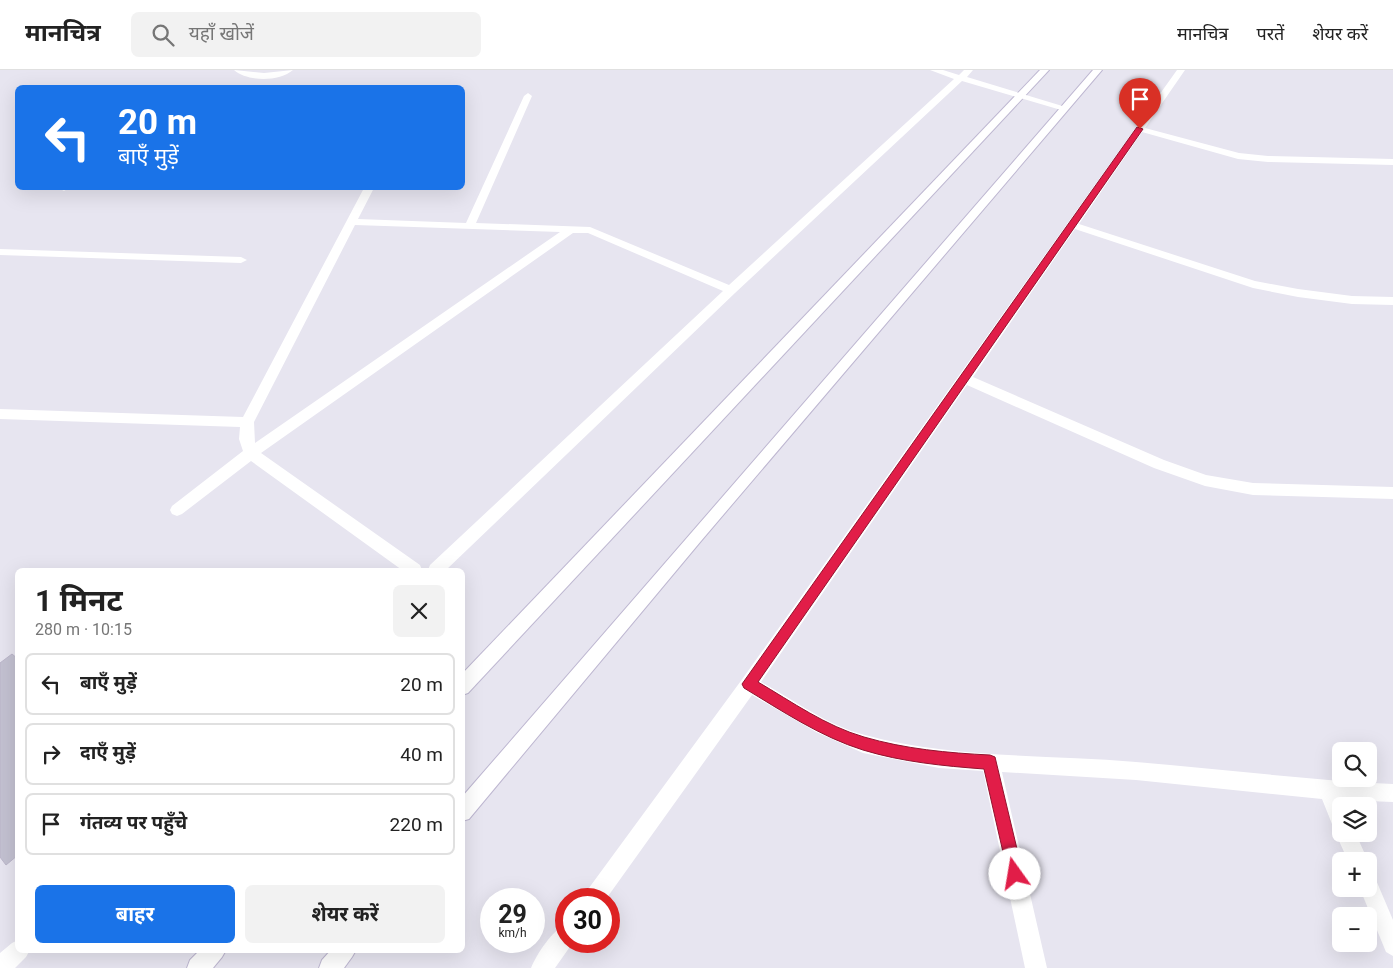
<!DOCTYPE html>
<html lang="hi">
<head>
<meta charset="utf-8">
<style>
  body { margin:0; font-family:Roboto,"Noto Sans Devanagari",sans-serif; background:#f2f2f2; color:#222; height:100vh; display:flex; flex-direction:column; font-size:19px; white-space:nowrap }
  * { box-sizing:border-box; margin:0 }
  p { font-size:16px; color:#767676 }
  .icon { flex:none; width:28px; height:28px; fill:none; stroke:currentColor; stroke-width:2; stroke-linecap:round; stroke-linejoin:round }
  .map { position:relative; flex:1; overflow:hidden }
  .panel { position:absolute; left:15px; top:498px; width:450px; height:385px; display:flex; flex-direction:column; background:#fff; border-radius:8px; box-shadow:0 5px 20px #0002 }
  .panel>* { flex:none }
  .top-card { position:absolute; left:15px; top:15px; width:450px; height:105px; border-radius:8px; box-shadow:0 5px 20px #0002; background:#1a73e8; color:#fff; overflow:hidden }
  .buttons { position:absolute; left:1332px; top:672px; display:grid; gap:10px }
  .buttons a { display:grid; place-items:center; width:45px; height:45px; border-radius:8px; background:#fff; box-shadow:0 5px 20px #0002; font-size:25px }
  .speed { position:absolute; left:480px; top:818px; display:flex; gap:10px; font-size:25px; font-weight:700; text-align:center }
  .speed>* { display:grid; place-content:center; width:65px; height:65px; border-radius:50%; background:#fff; box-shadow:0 5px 20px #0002; line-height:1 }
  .speed small { font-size:12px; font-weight:400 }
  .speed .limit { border:8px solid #d22; background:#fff; color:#111 }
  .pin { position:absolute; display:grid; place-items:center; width:42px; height:42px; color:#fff; margin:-51px -21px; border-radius:50% 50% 50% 0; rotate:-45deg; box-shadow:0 0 5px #0007 }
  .pin .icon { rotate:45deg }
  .me { position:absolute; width:55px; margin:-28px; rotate:347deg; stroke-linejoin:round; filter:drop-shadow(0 0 4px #0008) }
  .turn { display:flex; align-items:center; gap:18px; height:105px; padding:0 20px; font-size:22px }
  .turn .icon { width:65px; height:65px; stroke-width:2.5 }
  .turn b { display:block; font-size:35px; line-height:42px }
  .round { display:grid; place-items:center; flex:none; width:52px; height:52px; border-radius:8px; background:#f2f2f2 }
  .summary { display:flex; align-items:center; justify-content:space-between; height:85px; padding:0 20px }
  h1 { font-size:30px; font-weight:700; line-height:38px }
  .button { display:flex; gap:10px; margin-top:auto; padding:10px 20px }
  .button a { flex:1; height:58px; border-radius:8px; background:#1a73e8; color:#fff; font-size:20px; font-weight:700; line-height:58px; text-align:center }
  .button a+a { background:#f2f2f2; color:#222 }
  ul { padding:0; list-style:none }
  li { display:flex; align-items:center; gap:15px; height:62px; margin:0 10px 8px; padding:0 10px; border:2px solid #e0e0e0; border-radius:8px }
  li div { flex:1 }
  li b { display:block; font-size:19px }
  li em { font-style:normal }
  header { display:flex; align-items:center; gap:30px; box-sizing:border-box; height:70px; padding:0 25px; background:#fff; border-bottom:1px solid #e0e0e0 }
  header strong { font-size:24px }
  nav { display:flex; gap:28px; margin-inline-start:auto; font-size:18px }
  .search { width:350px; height:45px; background:#f2f2f2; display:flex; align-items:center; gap:12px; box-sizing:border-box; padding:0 18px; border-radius:8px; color:#767676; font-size:19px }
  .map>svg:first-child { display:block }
</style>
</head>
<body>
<header>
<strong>मानचित्र</strong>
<div class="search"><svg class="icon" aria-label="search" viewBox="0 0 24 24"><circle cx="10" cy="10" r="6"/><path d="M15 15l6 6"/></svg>यहाँ खोजें</div>
<nav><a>मानचित्र</a><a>परतें</a><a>शेयर करें</a></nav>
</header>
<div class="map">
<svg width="1393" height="898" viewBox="0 0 1393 898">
  <rect width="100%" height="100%" fill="#e7e5f0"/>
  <!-- building -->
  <polygon fill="#c3c1d1" stroke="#bbb6ca" points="12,584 18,589 18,785 6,795 0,787 0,593"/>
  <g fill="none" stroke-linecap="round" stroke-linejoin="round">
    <defs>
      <g id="secondary">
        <polygon points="1040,0 1049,0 468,623 462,625 462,604"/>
        <polygon points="1093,0 1102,0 701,471 469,749 462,751 462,727"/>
        <polygon points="200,880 226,880 222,887 213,898 187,898 190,890"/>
        <polygon points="331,880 356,880 352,887 344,898 319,898 322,890"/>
      </g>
    </defs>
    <!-- secondary casing -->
    <use href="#secondary" stroke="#beb7d1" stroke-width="2"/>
    <!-- street -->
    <g fill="#fff" fill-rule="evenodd">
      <path d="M234,0L264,3L293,0C279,12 248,12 234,0Z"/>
      <path d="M930,0H943L959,5L964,0H973L967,7L1069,38L1064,41L1061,40L962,11L735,223L446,500H428L430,495L723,221L588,163H573L261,383L420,495L422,500H402L251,391L182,444L177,446L172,444L170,440L172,436L243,381L239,369L240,357L0,349V339L243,347L364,118H374L358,149L466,153L524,26L528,23L532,26L476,153L590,157L729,215L954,9ZM355,155L560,162L255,373L254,352Z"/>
      <path d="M1177,0H1185L1145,58L1239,83L1268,86L1393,89V95L1268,92L1238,89L1142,62L1079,154L1255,211L1298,219L1352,226L1393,227V235L1352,234L1298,227L1253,218L1075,159L973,307L1164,390L1206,405L1253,413L1393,417V429L1253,425L1205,416L1154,398L967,315L761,612C794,630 828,656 865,665C953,689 1046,684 1136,692C1222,699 1307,710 1393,714V732L1342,730L1344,736H1341V764H1356L1368,791H1348L1336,764L1338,760L1334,759L1322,729L1136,710L1002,702L1047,898H1025L983,701L939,698L863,683L816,662L752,625L606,829H583L586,822L743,608Z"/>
      <polygon points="58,118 69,118 64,121"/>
      <polygon points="0,179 241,187 247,190 241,193 0,185"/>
      <polygon points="1369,807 1376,810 1393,850 1393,886 1386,882 1360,819 1369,819"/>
      <path d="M566,855V871H574L555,898H531C537,884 552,860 566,855Z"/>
      <polygon points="18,870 18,880 30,880 26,887 15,898 0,898 0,883 12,873"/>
    </g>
    <!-- secondary -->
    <use href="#secondary" fill="#fff" fill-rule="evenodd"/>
  </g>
  <!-- route -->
  <path fill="#e11d48" stroke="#92132f" d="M1137,57L1143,59L758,612C792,632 826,656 864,667C905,679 948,683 990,685L995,687L1023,804L1021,810L1015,812L1010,810L1008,804L984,699C944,696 902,692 863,680C821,667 782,641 744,618L742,614Z"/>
</svg>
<div class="buttons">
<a><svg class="icon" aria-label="search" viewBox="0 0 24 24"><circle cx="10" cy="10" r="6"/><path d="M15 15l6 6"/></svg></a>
<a><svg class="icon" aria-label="layers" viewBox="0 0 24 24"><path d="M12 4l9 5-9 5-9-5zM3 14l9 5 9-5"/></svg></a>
<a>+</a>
<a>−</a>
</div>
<div class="speed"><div>29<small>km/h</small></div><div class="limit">30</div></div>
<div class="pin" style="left:1140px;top:59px;background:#d93025"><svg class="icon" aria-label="arrive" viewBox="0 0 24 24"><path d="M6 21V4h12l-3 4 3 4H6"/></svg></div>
<svg class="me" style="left:1015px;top:804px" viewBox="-20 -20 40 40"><circle r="19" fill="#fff"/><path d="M0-13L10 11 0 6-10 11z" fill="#e11d48"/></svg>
<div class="top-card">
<div class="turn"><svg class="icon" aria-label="left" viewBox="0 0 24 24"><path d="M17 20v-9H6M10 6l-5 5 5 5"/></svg><div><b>20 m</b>बाएँ मुड़ें</div></div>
</div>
<section class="panel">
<div class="summary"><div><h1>1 मिनट</h1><p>280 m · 10:15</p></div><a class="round"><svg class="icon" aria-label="close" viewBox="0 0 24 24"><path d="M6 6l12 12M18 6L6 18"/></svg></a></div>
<ul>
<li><svg class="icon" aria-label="left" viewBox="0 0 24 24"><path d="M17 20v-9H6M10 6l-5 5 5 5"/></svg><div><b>बाएँ मुड़ें</b></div><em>20 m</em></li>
<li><svg class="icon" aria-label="right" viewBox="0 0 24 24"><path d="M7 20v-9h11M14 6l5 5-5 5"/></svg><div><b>दाएँ मुड़ें</b></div><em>40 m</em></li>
<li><svg class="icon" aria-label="arrive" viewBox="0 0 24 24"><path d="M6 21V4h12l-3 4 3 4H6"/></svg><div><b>गंतव्य पर पहुँचे</b></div><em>220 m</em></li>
</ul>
<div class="button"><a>बाहर</a><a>शेयर करें</a></div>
</section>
</div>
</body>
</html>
